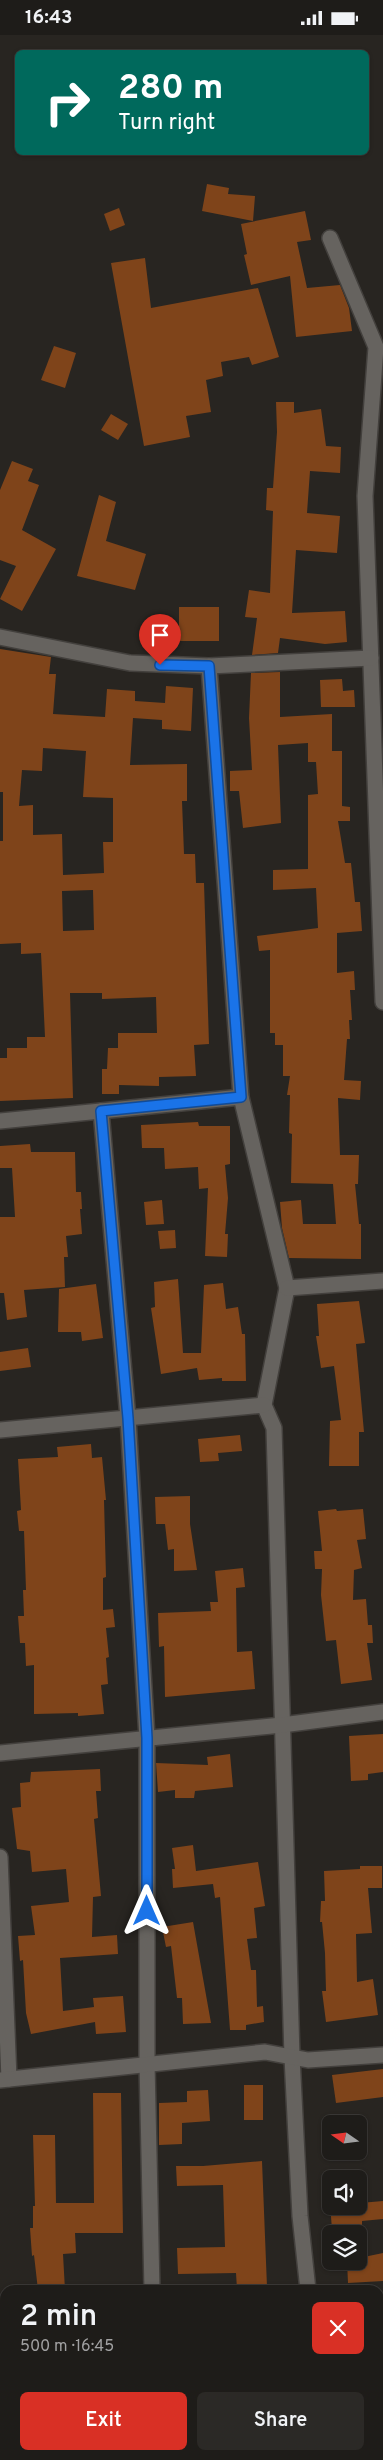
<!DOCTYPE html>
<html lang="en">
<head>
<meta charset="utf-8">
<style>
  body { margin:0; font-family:Overpass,sans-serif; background:#2b2926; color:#f1f3f6; height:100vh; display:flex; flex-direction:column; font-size:19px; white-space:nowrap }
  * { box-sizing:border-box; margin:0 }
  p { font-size:16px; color:#a1a1a2 }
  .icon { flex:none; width:28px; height:28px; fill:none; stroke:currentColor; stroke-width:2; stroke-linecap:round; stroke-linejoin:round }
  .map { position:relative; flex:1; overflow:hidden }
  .panel { position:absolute; left:0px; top:2250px; width:384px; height:175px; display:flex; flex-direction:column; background:#1e1c19; border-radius:15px 15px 0 0; box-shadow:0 1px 4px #0004,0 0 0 1px #3c3a38 }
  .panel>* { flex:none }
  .top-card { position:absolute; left:15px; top:15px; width:354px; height:105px; border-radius:8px; box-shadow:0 1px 4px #0004,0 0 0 1px #3c3a38; background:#00695c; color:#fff; overflow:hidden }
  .needle { width:32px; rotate:284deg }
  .buttons { position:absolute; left:322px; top:2080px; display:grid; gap:10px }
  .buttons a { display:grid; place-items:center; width:45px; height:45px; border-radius:8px; background:#1e1c19; box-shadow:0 1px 4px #0004,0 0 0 1px #3c3a38; font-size:25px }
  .pin { position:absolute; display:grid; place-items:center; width:42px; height:42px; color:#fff; margin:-51px -21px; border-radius:50% 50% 50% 0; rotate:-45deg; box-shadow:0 0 5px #0007 }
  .pin .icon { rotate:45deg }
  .me { position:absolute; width:55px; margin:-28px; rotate:0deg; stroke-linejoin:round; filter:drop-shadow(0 0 4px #0008) }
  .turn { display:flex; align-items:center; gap:18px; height:105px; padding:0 20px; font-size:22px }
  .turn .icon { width:65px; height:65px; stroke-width:2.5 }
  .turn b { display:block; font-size:35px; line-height:42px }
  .round { display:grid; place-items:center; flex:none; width:52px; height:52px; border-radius:8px; background:#2b2926 }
  .head { display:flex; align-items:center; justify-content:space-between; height:85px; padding:0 20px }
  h1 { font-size:30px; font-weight:600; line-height:38px }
  .button { display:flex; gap:10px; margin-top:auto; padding:10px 20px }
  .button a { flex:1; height:58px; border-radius:8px; background:#d93025; color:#fff; font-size:20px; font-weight:600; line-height:58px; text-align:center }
  .button a+a { background:#2b2926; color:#f1f3f6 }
  .status { display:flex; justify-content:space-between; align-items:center; height:35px; padding:0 25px; background:#1e1c19; direction:ltr }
  .status svg { height:14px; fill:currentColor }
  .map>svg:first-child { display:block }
</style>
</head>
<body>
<div class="status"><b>16:43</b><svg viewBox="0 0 49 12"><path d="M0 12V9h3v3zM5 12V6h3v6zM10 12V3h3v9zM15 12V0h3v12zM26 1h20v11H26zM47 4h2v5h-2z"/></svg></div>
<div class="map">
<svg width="383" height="2425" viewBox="0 0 383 2425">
  <rect width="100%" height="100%" fill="#282521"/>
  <!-- building -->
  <g fill="#7f441a" fill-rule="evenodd">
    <polygon points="207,149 229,153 228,159 255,161 253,186 202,176"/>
    <polygon points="119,173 125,190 110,196 104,179"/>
    <polygon points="305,176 311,205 297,207 307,253 340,250 349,273 352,296 296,302 290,241 251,250 244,220 247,219 241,189"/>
    <polygon points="145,223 151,273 258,253 279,322 252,330 249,322 221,327 223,341 206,345 211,377 186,381 190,402 144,411 111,228"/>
    <polygon points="54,311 76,318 65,353 41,345"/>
    <polygon points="276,367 294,367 294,378 321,374 326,411 341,412 340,438 310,436 307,478 340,481 337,518 296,515 292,578 345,576 347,607 325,609 280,603 278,618 252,620 257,583 245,582 249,555 270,558 273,476 266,475 267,453 273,453 277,397"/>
    <polygon points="111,379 128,389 118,405 101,395"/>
    <polygon points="12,426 33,434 28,446 39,450 22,495 56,514 22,576 0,564 16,531 0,525 0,455"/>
    <polygon points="99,460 116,467 106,506 146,519 135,555 77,541"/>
    <rect x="179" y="572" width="40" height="34"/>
    <path d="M0,614L51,622L49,639H56L53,679L105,682L107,654L135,656V666L165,668L166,651L193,653L191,696L162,694V685L133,683L130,730L187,729V766H182L184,819H195L196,848H204L209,1009L194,1010L196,1041L159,1042V1051L119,1050V1059H102V1034H107L108,1013H118V998H157L156,962L102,964V958H70L73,1063L0,1066V1023H7V1013H27V1002H45L41,918L21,919V908L0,909V806H3V757H0ZM43,713L86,716L83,762L113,763V807H103L104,838L63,840L62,799L33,800V770L19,771L22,735L42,736ZM93,855L94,895L63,896L62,856Z"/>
    <polygon points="280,637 280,682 332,679 332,716 342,716 342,771 350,772 350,786 338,786 345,828 351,828 355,867 360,867 362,896 337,898 337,938 354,936 355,955 350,955 352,985 349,985 350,1004 347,1004 344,1045 361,1046 360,1065 338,1063 340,1120 359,1120 358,1149 355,1149 359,1189 361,1189 361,1224 289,1223 282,1193 280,1167 301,1165 303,1189 336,1189 333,1149 291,1148 292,1099 289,1098 290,1060 287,1060 290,1041 283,1041 283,1010 275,1010 275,998 270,998 270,915 259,916 257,901 318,893 316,853 273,855 273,835 308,834 308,760 318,759 316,727 308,727 308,708 278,710 281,788 243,793 239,756 230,756 230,736 252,735 249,683 251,638"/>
    <polygon points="342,644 343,656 354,655 355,672 321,672 320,645"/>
    <polygon points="198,1087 199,1091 230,1091 230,1129 225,1130 228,1163 225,1199 228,1199 227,1222 205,1221 208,1153 199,1154 198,1132 165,1134 164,1113 142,1113 141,1090"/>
    <polygon points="30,1109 31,1117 75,1117 76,1157 81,1157 82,1174 80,1174 82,1199 66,1201 68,1222 64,1222 65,1252 24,1255 27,1282 7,1285 4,1258 0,1258 0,1182 15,1182 12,1133 0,1133 0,1111"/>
    <polygon points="162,1165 164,1189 146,1190 144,1167"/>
    <polygon points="175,1195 176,1213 160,1214 158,1196"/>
    <polygon points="178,1244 183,1318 201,1318 204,1250 223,1248 226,1274 238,1272 242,1299 245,1299 246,1346 222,1346 222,1343 199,1345 197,1333 161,1339 151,1273 155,1272 154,1247"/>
    <polygon points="96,1249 103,1303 82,1306 81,1297 58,1297 59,1254"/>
    <polygon points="359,1266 365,1308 356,1309 364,1397 359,1397 359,1431 329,1431 330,1386 341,1385 334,1331 321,1333 316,1301 319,1301 317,1269"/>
    <polygon points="28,1313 31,1332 0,1336 0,1317"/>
    <polygon points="240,1400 242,1416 218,1418 219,1426 200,1427 198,1404"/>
    <polygon points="91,1409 92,1423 102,1422 106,1465 104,1465 106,1542 103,1543 103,1575 113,1574 115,1592 106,1593 109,1622 106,1623 108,1649 101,1650 104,1679 78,1681 78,1678 34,1679 34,1630 26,1631 25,1608 20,1608 18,1581 24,1581 23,1555 26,1555 24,1496 19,1496 17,1476 21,1475 18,1424 58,1422 57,1412"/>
    <polygon points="190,1461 190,1489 197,1535 174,1536 174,1514 168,1515 165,1489 156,1489 155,1462"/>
    <polygon points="336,1474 337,1476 363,1474 366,1504 357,1505 362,1533 354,1535 353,1565 366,1564 368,1590 372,1590 373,1608 367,1608 372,1645 341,1649 336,1605 326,1606 321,1560 322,1534 315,1534 314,1516 322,1516 318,1476"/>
    <polygon points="243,1533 245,1552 236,1553 237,1617 252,1616 255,1654 165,1662 164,1611 159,1612 158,1578 211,1576 210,1567 218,1567 215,1536"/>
    <polygon points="383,1699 383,1737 368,1739 368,1745 351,1746 349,1701"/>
    <polygon points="230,1719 233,1752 195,1756 194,1763 175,1763 175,1755 158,1757 156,1728 208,1730 207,1722"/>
    <polygon points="100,1734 101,1756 96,1756 98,1783 94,1784 101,1861 93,1862 92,1902 117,1900 118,1919 60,1923 63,1976 94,1972 93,1963 123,1961 126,1997 96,1999 95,1987 31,1999 26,1978 23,1925 20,1926 18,1901 35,1900 31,1871 69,1867 66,1834 32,1837 30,1816 17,1814 12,1773 21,1772 20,1748 30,1747 31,1737"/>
    <polygon points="193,1810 196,1836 258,1827 265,1871 254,1873 257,1903 247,1904 251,1935 256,1935 257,1972 263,1971 264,1987 246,1990 246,1995 230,1995 220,1862 215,1863 213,1849 173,1853 172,1834 175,1834 172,1813"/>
    <polygon points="360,1831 382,1831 382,1853 368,1853 372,1898 356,1899 357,1947 373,1944 378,1980 326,1987 322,1956 326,1956 325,1918 322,1887 320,1887 321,1866 325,1866 324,1836 360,1834"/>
    <polygon points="193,1887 211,1988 183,1989 182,1963 177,1963 171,1911 166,1912 162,1892"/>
    <polygon points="383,2034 383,2062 336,2068 332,2040"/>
    <rect x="244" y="2050" width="19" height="35"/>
    <polygon points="208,2055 210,2086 182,2088 182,2109 159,2110 159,2068 187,2067 187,2056"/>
    <polygon points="93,2058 121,2058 123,2198 75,2198 76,2218 63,2219 65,2255 38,2255 34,2220 32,2221 30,2193 33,2193 33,2171 35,2171 33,2100 55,2100 56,2168 94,2168"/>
    <polygon points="262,2126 267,2252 237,2254 236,2238 178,2239 177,2213 225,2212 223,2150 177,2151 176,2131 203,2131"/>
    <polygon points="359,2166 360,2168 383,2166 383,2184 362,2186 362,2193 332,2195 330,2168 331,2171 359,2171"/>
    <polygon points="383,2218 383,2246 348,2248 347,2226 359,2226 359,2223"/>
  </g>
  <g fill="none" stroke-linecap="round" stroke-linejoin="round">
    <defs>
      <g id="minor">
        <polyline points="330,203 376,312 365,461 383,967"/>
        <polyline points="0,602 130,628 209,631 371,623"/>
        <polyline points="209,631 241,1062 287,1253 264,1370 274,1393 292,2022 300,2181 308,2255"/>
        <polyline points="101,1076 128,1383 147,1703 147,2029 152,2255"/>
        <polyline points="0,1086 241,1062"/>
        <polyline points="287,1253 383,1246"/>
        <polyline points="0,1395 264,1370"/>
        <polyline points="0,1718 282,1690 383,1677"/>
        <polyline points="0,1822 9,2044"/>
        <polyline points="0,2045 265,2017 308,2025 383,2020"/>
        <polyline points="326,2420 327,2425"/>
      </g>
    </defs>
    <!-- minor casing -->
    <use href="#minor" stroke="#43403d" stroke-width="18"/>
    <!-- minor -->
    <use href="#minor" stroke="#66635f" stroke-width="15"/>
  </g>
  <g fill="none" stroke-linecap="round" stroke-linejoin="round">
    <defs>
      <polyline id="route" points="147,1876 147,1703 128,1383 101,1076 241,1062 209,631 160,630"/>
    </defs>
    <!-- route casing -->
    <use href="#route" stroke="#114b97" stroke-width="12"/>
    <!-- route -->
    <use href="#route" stroke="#1a73e8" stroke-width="9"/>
  </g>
</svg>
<div class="buttons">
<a><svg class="needle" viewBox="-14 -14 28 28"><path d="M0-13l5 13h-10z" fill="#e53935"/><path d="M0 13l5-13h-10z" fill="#a1a1a2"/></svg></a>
<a><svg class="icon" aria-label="sound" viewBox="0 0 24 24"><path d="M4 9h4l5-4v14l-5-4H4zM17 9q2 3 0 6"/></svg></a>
<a><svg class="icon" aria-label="layers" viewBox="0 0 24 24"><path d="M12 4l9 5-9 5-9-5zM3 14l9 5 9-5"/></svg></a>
</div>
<div class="pin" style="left:160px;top:630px;background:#d93025"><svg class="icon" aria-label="arrive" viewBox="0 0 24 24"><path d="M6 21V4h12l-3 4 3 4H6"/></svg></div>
<svg class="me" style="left:147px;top:1876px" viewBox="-20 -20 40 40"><path d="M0-17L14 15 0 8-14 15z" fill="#1a73e8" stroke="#fff" stroke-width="4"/></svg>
<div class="top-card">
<div class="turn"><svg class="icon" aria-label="right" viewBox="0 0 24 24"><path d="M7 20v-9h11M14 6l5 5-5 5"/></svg><div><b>280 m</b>Turn right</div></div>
</div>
<section class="panel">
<div class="head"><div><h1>2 min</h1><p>500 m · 16:45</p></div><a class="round" style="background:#d93025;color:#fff"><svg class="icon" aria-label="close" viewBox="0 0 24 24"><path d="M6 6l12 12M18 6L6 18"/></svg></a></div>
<div class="button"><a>Exit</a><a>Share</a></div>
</section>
</div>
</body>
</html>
